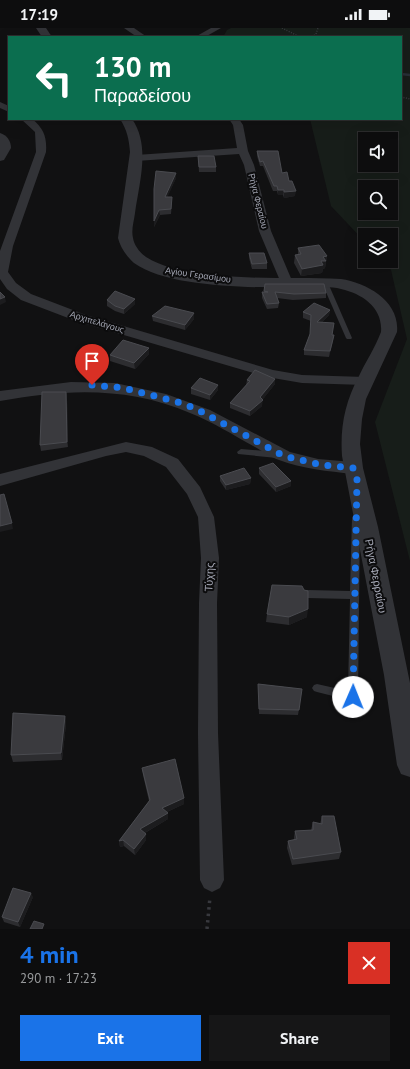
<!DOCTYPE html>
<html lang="en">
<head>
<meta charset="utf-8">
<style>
  body { margin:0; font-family:"PT Sans",sans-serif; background:#161617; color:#f1f3f6; height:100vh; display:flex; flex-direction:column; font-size:15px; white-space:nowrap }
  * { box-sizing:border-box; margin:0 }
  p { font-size:13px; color:#9a9c9e }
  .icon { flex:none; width:22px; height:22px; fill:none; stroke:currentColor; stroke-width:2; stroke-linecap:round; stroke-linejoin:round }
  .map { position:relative; height:901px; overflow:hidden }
  .details { display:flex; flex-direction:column; background:#0d0d0e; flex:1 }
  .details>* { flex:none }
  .guide { position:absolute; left:8px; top:8px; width:394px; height:84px; border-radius:0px; box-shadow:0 4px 16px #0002,0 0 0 1px #2d2d2e; background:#0b6e4f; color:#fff; overflow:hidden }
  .controls { position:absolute; left:358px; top:104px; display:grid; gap:8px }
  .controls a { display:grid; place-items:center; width:40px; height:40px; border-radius:0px; background:#0d0d0e; box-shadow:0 4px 16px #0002,0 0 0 1px #2d2d2e; font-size:20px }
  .pin { position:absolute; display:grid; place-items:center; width:34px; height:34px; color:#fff; margin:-41px -17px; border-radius:50% 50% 50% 0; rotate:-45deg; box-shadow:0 0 4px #0007 }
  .pin .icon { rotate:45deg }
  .me { position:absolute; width:44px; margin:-22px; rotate:1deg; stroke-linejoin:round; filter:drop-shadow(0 0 3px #0008) }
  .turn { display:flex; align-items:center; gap:14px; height:84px; padding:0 20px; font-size:18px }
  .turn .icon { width:52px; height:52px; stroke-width:2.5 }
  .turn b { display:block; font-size:28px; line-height:34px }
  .round { display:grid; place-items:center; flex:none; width:42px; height:42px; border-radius:0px; background:#161617 }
  .headline { display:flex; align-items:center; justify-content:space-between; height:68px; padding:0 20px }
  h1 { font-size:24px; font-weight:600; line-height:30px; color:#1a73e8 }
  .primary-button { display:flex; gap:8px; margin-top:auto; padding:8px 20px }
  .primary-button a { flex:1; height:46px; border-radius:0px; background:#1a73e8; color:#fff; font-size:16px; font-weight:600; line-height:46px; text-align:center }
  .primary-button a+a { background:#161617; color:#f1f3f6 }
  .status { display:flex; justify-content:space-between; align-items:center; height:28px; padding:0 20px; background:#0d0d0e; direction:ltr }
  .status svg { height:11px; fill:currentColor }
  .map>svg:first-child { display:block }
</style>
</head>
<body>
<div class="status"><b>17:19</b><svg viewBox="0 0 49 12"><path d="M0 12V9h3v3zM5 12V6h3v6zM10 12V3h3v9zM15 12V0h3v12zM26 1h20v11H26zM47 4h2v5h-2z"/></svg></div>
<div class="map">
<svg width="410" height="901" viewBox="0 0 410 901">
  <rect width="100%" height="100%" fill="#111112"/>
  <!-- green -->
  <path fill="#171d19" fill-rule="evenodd" d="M231,0H410V533L375,394L407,311L391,242L383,233H391V207H365V214L331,178L310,91H401V9H223L227,2ZM365,111H391V137H365ZM365,159H391V185H365Z"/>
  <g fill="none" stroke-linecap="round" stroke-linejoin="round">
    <!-- stream -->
    <polyline stroke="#282f36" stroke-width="2.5" points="401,46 410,47"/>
    <!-- path-far1 -->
    <g stroke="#38393e" stroke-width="1.5" stroke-dasharray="1 1.5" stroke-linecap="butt">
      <polyline points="282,0 300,9"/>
      <polyline points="312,9 316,6 318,0"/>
      <polyline points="401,69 410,71"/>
    </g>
    <!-- path -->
    <polyline stroke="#38393e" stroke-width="3.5" stroke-dasharray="2.5 4" stroke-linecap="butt" points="207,901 210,869"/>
    <!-- service -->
    <g fill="#323337" fill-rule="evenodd">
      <polygon points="325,253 328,255 352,310 351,311 347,311 346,310 322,255"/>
      <polygon points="241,421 277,424 281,427 277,430 238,426 237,424"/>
      <polygon points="356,487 359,488 360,490 358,669 357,672 353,673 317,664 314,663 312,660 314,657 317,656 348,663 350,571 307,570 304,569 302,566 304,563 307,562 350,563 352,490 353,488"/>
    </g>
    <!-- minor -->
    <g fill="#323337" fill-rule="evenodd">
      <polygon points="124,0 134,0 147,9 137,9"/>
      <polygon points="211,0 221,0 205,9 195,9"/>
      <polygon points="0,74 9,78 9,84 0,80"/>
      <path d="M21,91H32C44,100 47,110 46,124L13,218L8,244L16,255L31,266L86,287L273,342L302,347L365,349L370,350L372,353L370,356L365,357L302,355L267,349L76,293L21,272L7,261L0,251V223L36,124L35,104Z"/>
      <polygon points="229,91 239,91 243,97 248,123 254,137 271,203 293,255 291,258 283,258 281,255 259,203 244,137 239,126 136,133 131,130 136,127 237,120 233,97"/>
      <path d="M0,105C7,107 11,113 11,120L4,132L0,133Z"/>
      <path d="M71,354L115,355L166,366L210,382L290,424L318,431L353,434L359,436L361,440L359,444L353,446C328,443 302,441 279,432C270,429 262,423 255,419C233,407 213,394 190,385C128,358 65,361 0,373V363Z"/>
      <polygon points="126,414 152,419 178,431 200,459 214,489 219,530 217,575 218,705 224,852 220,860 212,864 204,860 200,852 198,705 199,575 201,530 198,489 187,466 166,439 144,428 126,424 106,428 0,458 0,446"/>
    </g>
    <!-- tertiary -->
    <g fill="#323337" fill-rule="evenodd">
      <polygon points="36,0 46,0 52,9 42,9"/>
      <path d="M120,91H132C151,118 139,155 135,185C134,193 131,202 133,210C134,217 140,225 146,229C162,239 180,242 198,245C231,250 265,250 298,250C312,250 327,250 341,251C367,255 400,273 397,304L366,371L362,391L360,416L363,440L378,499L410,655V749L401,746L397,737L384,647L342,428C340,399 345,374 359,348C366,333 375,320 381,304C383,280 363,266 341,261C329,258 314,260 302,260C258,259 170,261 134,235C127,229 120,219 118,210L130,124C129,111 127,102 120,91Z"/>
    </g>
  </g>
  <!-- wall -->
  <g fill="#2d2d30">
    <polygon points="257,123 282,145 289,153 295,168 284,170 283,167 278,167 277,163 273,163 263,138 260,138 257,128"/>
    <polygon points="198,128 216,139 216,144 199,144"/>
    <polygon points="176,150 167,169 172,174 171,186 160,187 154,199 154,161"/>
    <polygon points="298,220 327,228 325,240 323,241 322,245 301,248 294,235 295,227 298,227"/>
    <polygon points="249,225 267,235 267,241 252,241 249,230"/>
    <polygon points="265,256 326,265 326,270 293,272 277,270 279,275 278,280 267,281 262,270 262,264 264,264"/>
    <polygon points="135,271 135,276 124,286 115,283 107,278 107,272"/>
    <polygon points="330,282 329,287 322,294 332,307 334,307 333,313 329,329 304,327 304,322 310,306 311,293 303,290 303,284"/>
    <polygon points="194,285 194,291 185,302 153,293 152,288"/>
    <polygon points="149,320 149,326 135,341 110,333 110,327"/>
    <polygon points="275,351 275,356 262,372 262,378 250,388 230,380 230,375 246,357 247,352"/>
    <polygon points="191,360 218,362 210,372 191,366"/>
    <polygon points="66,364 67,369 68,419 41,423 40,417"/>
    <polygon points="259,440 291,458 276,464 259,446"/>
    <polygon points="220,448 251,450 250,456 226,462 220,453"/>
    <polygon points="267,586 307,589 289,597 266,594"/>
    <polygon points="258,656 302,661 298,687 259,686"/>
    <polygon points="65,688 66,696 62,732 13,734 11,727"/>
    <polygon points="142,740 184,776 167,784 168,791 145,805 146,806 146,812 135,827 124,818 120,819 119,813 149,773 143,747"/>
    <polygon points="322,788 341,824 339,831 292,837 287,820 288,813 294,812 294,809 295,803 311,802 313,794 320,796"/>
    <polygon points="33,869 20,899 4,894 2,889"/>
  </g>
  <!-- shaded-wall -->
  <g fill="#1c1c1e">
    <polygon points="176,145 176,150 165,175 165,169"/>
    <polygon points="278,162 284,162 283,167 278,167"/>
    <polygon points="296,163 295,168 284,170 284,164"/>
    <polygon points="159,182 160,187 154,199 154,193"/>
    <polygon points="327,228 325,240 323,241 322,245 301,248 302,241 321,233 323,229"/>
    <polygon points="5,269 6,274 0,277 0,271"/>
    <polygon points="135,271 135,276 124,286 124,281"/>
    <polygon points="330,282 329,287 317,299 317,294"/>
    <polygon points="194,285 194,291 185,302 185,297"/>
    <polygon points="334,307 333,313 329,329 330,323"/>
    <polygon points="149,320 149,326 135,341 134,335"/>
    <polygon points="275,351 275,356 261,374 263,372 262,378 250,388 250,383"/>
    <polygon points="218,357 218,362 210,372 210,367"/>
    <polygon points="66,364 67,369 68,419 67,414"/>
    <polygon points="251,450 250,456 226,462 226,457"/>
    <polygon points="291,453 291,458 276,464 276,459"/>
    <polygon points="12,495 13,501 0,504 0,498"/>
    <polygon points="308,581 307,589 289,597 289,589"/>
    <polygon points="65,688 66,696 62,732 61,725"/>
    <polygon points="184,770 184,776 162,786 162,780"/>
    <polygon points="168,785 168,791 141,807 140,801"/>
    <polygon points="146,806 146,812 135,827 134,821"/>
    <polygon points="123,812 124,818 120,819 119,813"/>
    <polygon points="31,865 33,869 20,899 18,894"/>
  </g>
  <!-- building -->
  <g fill="#3a3a3e" stroke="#4a4b50">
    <polygon points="257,123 278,123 282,145 287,144 289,153 292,153 296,163 284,164 284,162 278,162 277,158 274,158 263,133 260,134"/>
    <polygon points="198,128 214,128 216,139 199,139"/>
    <polygon points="156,143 176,145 165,169 172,169 171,181 159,182 154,193 154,161"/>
    <polygon points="319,217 327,228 323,229 326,233 321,233 323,237 302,241 295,227 301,226 298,220"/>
    <polygon points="249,225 264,225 267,235 252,236"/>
    <polygon points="265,256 324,256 326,265 294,266 275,264 279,275 267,276 262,264 268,264 264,263"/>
    <polygon points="115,263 135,271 124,281 115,278 107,272"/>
    <polygon points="0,264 5,269 0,271"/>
    <polygon points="314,275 330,282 317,294 334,295 332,307 334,307 330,323 304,322 310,306 311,287 303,284"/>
    <polygon points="165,278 194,285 185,297 152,288"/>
    <polygon points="123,312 149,320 134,335 110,327"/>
    <polygon points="255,342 275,351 260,369 263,372 250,383 230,375 250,353 247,352"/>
    <polygon points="200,350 218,357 210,367 191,360"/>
    <polygon points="42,364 66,364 67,414 40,417"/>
    <polygon points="273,435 291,453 276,459 259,440"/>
    <polygon points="244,440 251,450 226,457 220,448"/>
    <polygon points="4,466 12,495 0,498 0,467"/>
    <polygon points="272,557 302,558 304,562 308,563 308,581 289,589 267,586"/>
    <polygon points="258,656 302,661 299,682 259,681"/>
    <polygon points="13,685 65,688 61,725 11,727"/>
    <polygon points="175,731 184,770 162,780 168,785 140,801 146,806 134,821 123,812 119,813 150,772 142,740"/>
    <polygon points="322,788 334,788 341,824 293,831 288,813 297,811 295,803 313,802 313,794 322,796"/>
    <polygon points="13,860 31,865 18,894 2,889"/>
    <polygon points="34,893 44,896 42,901 30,901"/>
  </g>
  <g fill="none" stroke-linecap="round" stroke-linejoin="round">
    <!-- route -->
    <polyline stroke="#1a73e8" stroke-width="7" stroke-dasharray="0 12.6" points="92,357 124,360 185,376 202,384 284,428 322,437 353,440 357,451 353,669"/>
  </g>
  <g text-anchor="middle" stroke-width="4" stroke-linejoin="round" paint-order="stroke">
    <!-- far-street labels -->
    <g font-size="9" fill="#a3a6b3" stroke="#0c0c0d">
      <text transform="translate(258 173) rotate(76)" y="3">Ρήγα Φεραίου</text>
      <text transform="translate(198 247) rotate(8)" y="3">Αγίου Γερασίμου</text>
      <text transform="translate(97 294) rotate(17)" y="3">Αρχιπελάγους</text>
    </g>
    <!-- street labels -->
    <g font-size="11" fill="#a3a6b3" stroke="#0c0c0d">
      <text transform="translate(376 548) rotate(79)" y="4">Ρήγα Φερραίου</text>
      <text transform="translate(209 549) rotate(-87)" y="4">Τύχης</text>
    </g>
  </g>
</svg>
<div class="controls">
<a><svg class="icon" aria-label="sound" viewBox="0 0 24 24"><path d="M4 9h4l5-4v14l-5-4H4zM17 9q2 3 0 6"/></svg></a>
<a><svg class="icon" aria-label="search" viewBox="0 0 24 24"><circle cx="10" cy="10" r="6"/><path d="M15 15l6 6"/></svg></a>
<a><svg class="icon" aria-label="layers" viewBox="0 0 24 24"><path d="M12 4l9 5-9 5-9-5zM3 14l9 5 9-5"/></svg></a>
</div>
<div class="pin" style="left:92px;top:357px;background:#d93025"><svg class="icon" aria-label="arrive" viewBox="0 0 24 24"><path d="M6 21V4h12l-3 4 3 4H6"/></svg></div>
<svg class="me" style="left:353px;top:669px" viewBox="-20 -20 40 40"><circle r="19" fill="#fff"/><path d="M0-13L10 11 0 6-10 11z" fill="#1a73e8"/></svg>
<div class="guide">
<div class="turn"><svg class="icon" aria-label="left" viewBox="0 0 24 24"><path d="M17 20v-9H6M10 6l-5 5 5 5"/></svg><div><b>130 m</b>Παραδείσου</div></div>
</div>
</div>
<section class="details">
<div class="headline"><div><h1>4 min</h1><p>290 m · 17:23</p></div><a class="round" style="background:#d93025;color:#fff"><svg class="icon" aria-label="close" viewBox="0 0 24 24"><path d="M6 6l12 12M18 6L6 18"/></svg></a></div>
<div class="primary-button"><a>Exit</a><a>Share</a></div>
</section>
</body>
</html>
